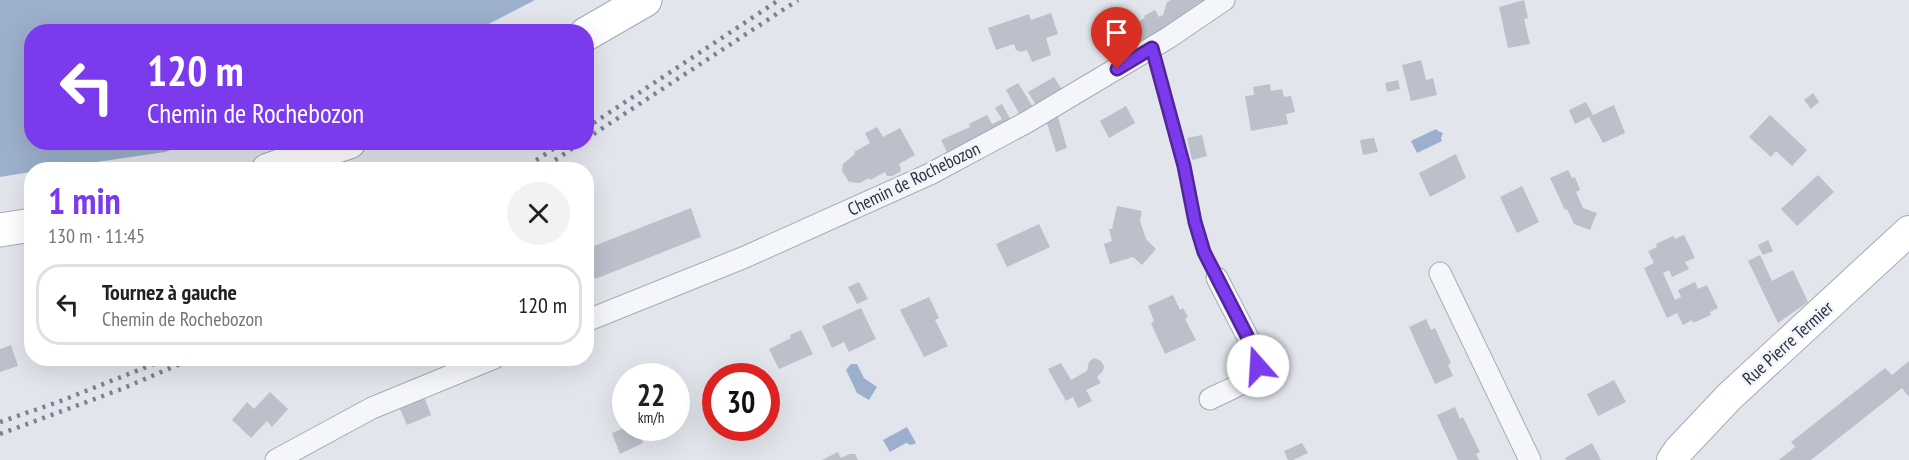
<!DOCTYPE html>
<html lang="fr">
<head>
<meta charset="utf-8">
<style>
  body { margin:0; font-family:"PT Sans Narrow",sans-serif; background:#f2f2f2; color:#202124; height:100vh; display:flex; flex-direction:column; font-size:22px; white-space:nowrap }
  * { box-sizing:border-box; margin:0 }
  p { font-size:20px; color:#757577 }
  .icon { flex:none; width:33px; height:33px; fill:none; stroke:currentColor; stroke-width:2; stroke-linecap:round; stroke-linejoin:round }
  .map { position:relative; flex:1; overflow:hidden }
  .sheet { position:absolute; left:24px; top:162px; width:570px; height:204px; display:flex; flex-direction:column; background:#fff; border-radius:24px; box-shadow:0 6px 24px #0002 }
  .sheet>* { flex:none }
  .hud { position:absolute; left:24px; top:24px; width:570px; height:126px; border-radius:24px; box-shadow:0 6px 24px #0002; background:#7c3aed; color:#fff; overflow:hidden }
  .speed { position:absolute; left:612px; top:363px; display:flex; gap:12px; font-size:30px; font-weight:700; text-align:center }
  .speed>* { display:grid; place-content:center; width:78px; height:78px; border-radius:50%; background:#fff; box-shadow:0 6px 24px #0002; line-height:1 }
  .speed small { font-size:15px; font-weight:400 }
  .speed .limit { border:9px solid #d22; background:#fff; color:#111 }
  .pin { position:absolute; display:grid; place-items:center; width:51px; height:51px; color:#fff; margin:-62px -26px; border-radius:50% 50% 50% 0; rotate:-45deg; box-shadow:0 0 6px #0007 }
  .pin .icon { rotate:45deg }
  .me { position:absolute; width:66px; margin:-33px; rotate:341deg; stroke-linejoin:round; filter:drop-shadow(0 0 4px #0008) }
  .turn { display:flex; align-items:center; gap:21px; height:126px; padding:0 24px; font-size:27px }
  .turn .icon { width:78px; height:78px; stroke-width:2.5 }
  .turn b { display:block; font-size:42px; line-height:51px }
  .round { display:grid; place-items:center; flex:none; width:63px; height:63px; border-radius:32px; background:#f2f2f2 }
  .head { display:flex; align-items:center; justify-content:space-between; height:102px; padding:0 24px }
  h1 { font-size:36px; font-weight:800; line-height:45px; color:#7c3aed }
  ul { padding:0; list-style:none }
  li { display:flex; align-items:center; gap:18px; height:81px; margin:0 12px 9px; padding:0 12px; border:3px solid #e0e0e0; border-radius:24px }
  li div { flex:1 }
  li b { display:block; font-size:22px }
  li em { font-style:normal }
  .map>svg:first-child { display:block }
</style>
</head>
<body>
<div class="map">
<svg width="1909" height="460" viewBox="0 0 1909 460">
  <rect width="100%" height="100%" fill="#e2e5eb"/>
  <!-- water -->
  <g fill="#9cafcc">
    <polygon points="0,0 535,0 475,31 32,32 32,142 191,143 165,152 49,169 32,170 31,172 0,177"/>
    <polygon points="1436,129 1438,131 1443,133 1441,138 1442,141 1417,153 1411,141"/>
    <polygon points="851,364 857,364 864,378 877,387 869,400 857,393 846,370"/>
    <polygon points="907,427 916,443 911,445 906,443 890,452 883,440"/>
  </g>
  <!-- building -->
  <g fill="#bcc0cb">
    <polygon points="1171,0 1210,0 1127,52 1117,35 1145,18 1144,16 1155,10 1159,17 1163,15 1167,2"/>
    <polygon points="1524,0 1528,18 1524,19 1530,44 1508,48 1499,7"/>
    <polygon points="1051,13 1058,34 1046,38 1051,55 1032,62 1027,50 1021,52 1016,50 1014,44 996,50 988,28 1029,14 1031,20"/>
    <polygon points="1421,60 1426,80 1433,78 1437,95 1411,101 1402,65"/>
    <polygon points="1054,77 1062,90 1036,105 1028,92"/>
    <polygon points="1398,80 1400,89 1387,92 1385,83"/>
    <polygon points="1018,83 1033,107 1020,115 1006,90"/>
    <polygon points="1270,84 1271,91 1282,89 1284,97 1291,96 1295,112 1286,114 1288,124 1251,131 1245,96 1254,95 1253,87"/>
    <polygon points="1813,93 1819,102 1811,109 1804,100"/>
    <polygon points="1586,102 1593,115 1614,105 1625,133 1603,143 1589,117 1575,124 1569,110"/>
    <polygon points="1002,104 1011,120 949,156 941,140 970,127 969,124 987,115 992,124 1002,119 995,108"/>
    <polygon points="1126,106 1135,123 1109,138 1100,121"/>
    <polygon points="1057,114 1067,148 1056,152 1046,120"/>
    <polygon points="1770,115 1807,150 1792,166 1776,151 1771,157 1749,137"/>
    <polygon points="877,127 883,137 900,128 915,155 899,164 901,169 900,172 892,176 887,176 885,172 870,180 869,178 860,183 849,182 842,171 843,164 855,154 854,152 870,143 865,133"/>
    <polygon points="1202,135 1207,156 1192,160 1187,138"/>
    <polygon points="1374,138 1378,152 1363,155 1360,140"/>
    <polygon points="1456,154 1466,178 1430,197 1419,173"/>
    <polygon points="1568,170 1572,178 1575,177 1580,190 1576,192 1583,208 1597,213 1590,230 1574,224 1567,209 1565,210 1550,178"/>
    <polygon points="1818,175 1834,192 1797,226 1781,209"/>
    <polygon points="1522,186 1539,222 1517,233 1500,197"/>
    <polygon points="1117,206 1142,211 1140,221 1146,239 1156,249 1142,265 1133,257 1110,264 1104,244 1112,241 1109,229 1112,229"/>
    <polygon points="691,208 701,237 595,279 586,256 586,249"/>
    <polygon points="1039,224 1050,247 1007,267 996,244"/>
    <polygon points="1684,235 1695,258 1685,262 1689,269 1672,277 1669,270 1663,273 1675,300 1681,297 1678,290 1695,282 1698,289 1707,285 1718,308 1710,312 1711,315 1693,323 1692,320 1683,325 1677,313 1667,318 1644,268 1654,263 1648,251 1657,247 1656,244 1673,236 1675,239"/>
    <polygon points="1768,240 1773,251 1763,255 1758,245"/>
    <polygon points="1760,255 1772,281 1793,270 1808,302 1778,323 1748,261"/>
    <polygon points="859,282 868,299 857,304 848,287"/>
    <polygon points="1173,295 1180,310 1183,308 1188,317 1185,319 1196,340 1165,354 1151,323 1154,321 1148,306"/>
    <polygon points="929,297 939,318 935,320 948,346 924,357 900,310"/>
    <polygon points="861,308 876,339 849,352 844,342 832,348 822,326"/>
    <polygon points="1426,319 1431,330 1435,328 1451,363 1448,365 1453,376 1435,384 1409,327"/>
    <polygon points="801,330 813,354 779,369 769,349 791,338 790,335"/>
    <polygon points="11,345 18,366 0,372 0,349"/>
    <polygon points="1094,358 1101,361 1104,366 1103,371 1097,377 1101,383 1086,390 1092,401 1078,408 1073,397 1066,401 1048,369 1061,363 1071,380 1087,371 1089,362"/>
    <polygon points="1909,361 1909,397 1902,388 1811,460 1779,460 1795,447 1791,442 1885,368 1892,375"/>
    <polygon points="737,366 746,376 727,376"/>
    <polygon points="1614,380 1626,402 1598,416 1587,394"/>
    <polygon points="716,384 716,410 702,396"/>
    <polygon points="270,392 288,409 272,427 267,421 251,438 232,420 247,402 254,409"/>
    <polygon points="424,396 431,415 407,425 399,407"/>
    <polygon points="1455,407 1460,419 1463,417 1476,444 1480,452 1476,454 1479,460 1458,460 1437,415"/>
    <polygon points="624,428 650,428 652,432 641,437 643,443 620,454 612,433"/>
    <polygon points="1302,443 1308,453 1293,460 1288,460 1284,451"/>
    <polygon points="1592,443 1601,460 1566,460 1565,458"/>
    <polygon points="838,452 841,458 849,454 855,454 858,460 822,460"/>
  </g>
  <g fill="none" stroke-linecap="round" stroke-linejoin="round">
    <defs>
      <polyline id="lane" points="1152,48 1184,166 1195,222 1204,252 1217,278"/>
      <g id="street">
        <polyline points="1440,273 1530,460"/>
        <polyline points="586,321 745,257 930,174 1027,122 1168,38 1224,0"/>
        <path d="M1210,399C1227,390 1248,384 1258,367L1247,336L1217,278"/>
        <polyline points="276,460 372,408 494,358"/>
      </g>
      <polyline id="secondary" points="1672,460 1679,450 1729,397 1909,231"/>
      <g id="primary">
        <polyline points="586,34 645,0"/>
        <polyline points="268,170 349,142"/>
        <polyline points="0,230 32,225"/>
      </g>
    </defs>
    <!-- lane casing -->
    <use href="#lane" stroke="#a7abb6" stroke-width="13"/>
    <!-- street casing -->
    <use href="#street" stroke="#a7abb6" stroke-width="23"/>
    <!-- secondary casing -->
    <use href="#secondary" stroke="#a7abb6" stroke-width="32"/>
    <!-- primary casing -->
    <use href="#primary" stroke="#a1a8b7" stroke-width="35"/>
    <!-- path -->
    <polyline stroke="#c0c3ca" stroke-width="3" stroke-dasharray="4.5 4.5" stroke-linecap="butt" points="221,170 245,162"/>
    <!-- lane -->
    <use href="#lane" stroke="#f5f6f9" stroke-width="10"/>
    <!-- street -->
    <use href="#street" stroke="#f5f6f9" stroke-width="21"/>
    <!-- secondary -->
    <use href="#secondary" stroke="#fff" stroke-width="30"/>
    <!-- primary -->
    <use href="#primary" stroke="#fff" stroke-width="33"/>
    <!-- rail -->
    <g stroke="#7b8296" stroke-width="4.5" stroke-dasharray="3 6" stroke-linecap="butt">
      <polyline points="586,128 779,0"/>
      <polyline points="586,139 798,0"/>
      <polyline points="521,170 564,142"/>
      <polyline points="540,170 582,142"/>
      <polyline points="0,422 58,402 169,358"/>
      <polyline points="0,434 119,390 194,358"/>
    </g>
  </g>
  <g fill="none" stroke-linecap="round" stroke-linejoin="round">
    <defs>
      <polyline id="route" points="1117,69 1152,48 1184,166 1195,222 1204,252 1247,336 1258,366"/>
    </defs>
    <!-- route casing -->
    <use href="#route" stroke="#51269a" stroke-width="15"/>
    <!-- route -->
    <use href="#route" stroke="#7c3aed" stroke-width="10"/>
  </g>
  <g text-anchor="middle" stroke-width="5" stroke-linejoin="round" paint-order="stroke">
    <!-- street labels -->
    <g font-size="18" fill="#293144" stroke="#f2f4f8">
      <text transform="translate(914 179) rotate(-26)" y="6">Chemin de Rochebozon</text>
      <text transform="translate(1788 343) rotate(-42)" y="6">Rue Pierre Termier</text>
    </g>
  </g>
</svg>
<div class="speed"><div>22<small>km/h</small></div><div class="limit">30</div></div>
<div class="pin" style="left:1117px;top:69px;background:#d93025"><svg class="icon" aria-label="arrive" viewBox="0 0 24 24"><path d="M6 21V4h12l-3 4 3 4H6"/></svg></div>
<svg class="me" style="left:1258px;top:366px" viewBox="-20 -20 40 40"><circle r="19" fill="#fff"/><path d="M0-13L10 11 0 6-10 11z" fill="#7c3aed"/></svg>
<div class="hud">
<div class="turn"><svg class="icon" aria-label="left" viewBox="0 0 24 24"><path d="M17 20v-9H6M10 6l-5 5 5 5"/></svg><div><b>120 m</b>Chemin de Rochebozon</div></div>
</div>
<section class="sheet">
<div class="head"><div><h1>1 min</h1><p>130 m · 11:45</p></div><a class="round"><svg class="icon" aria-label="close" viewBox="0 0 24 24"><path d="M6 6l12 12M18 6L6 18"/></svg></a></div>
<ul>
<li><svg class="icon" aria-label="left" viewBox="0 0 24 24"><path d="M17 20v-9H6M10 6l-5 5 5 5"/></svg><div><b>Tournez à gauche</b><p>Chemin de Rochebozon</p></div><em>120 m</em></li>
</ul>
</section>
</div>
</body>
</html>
